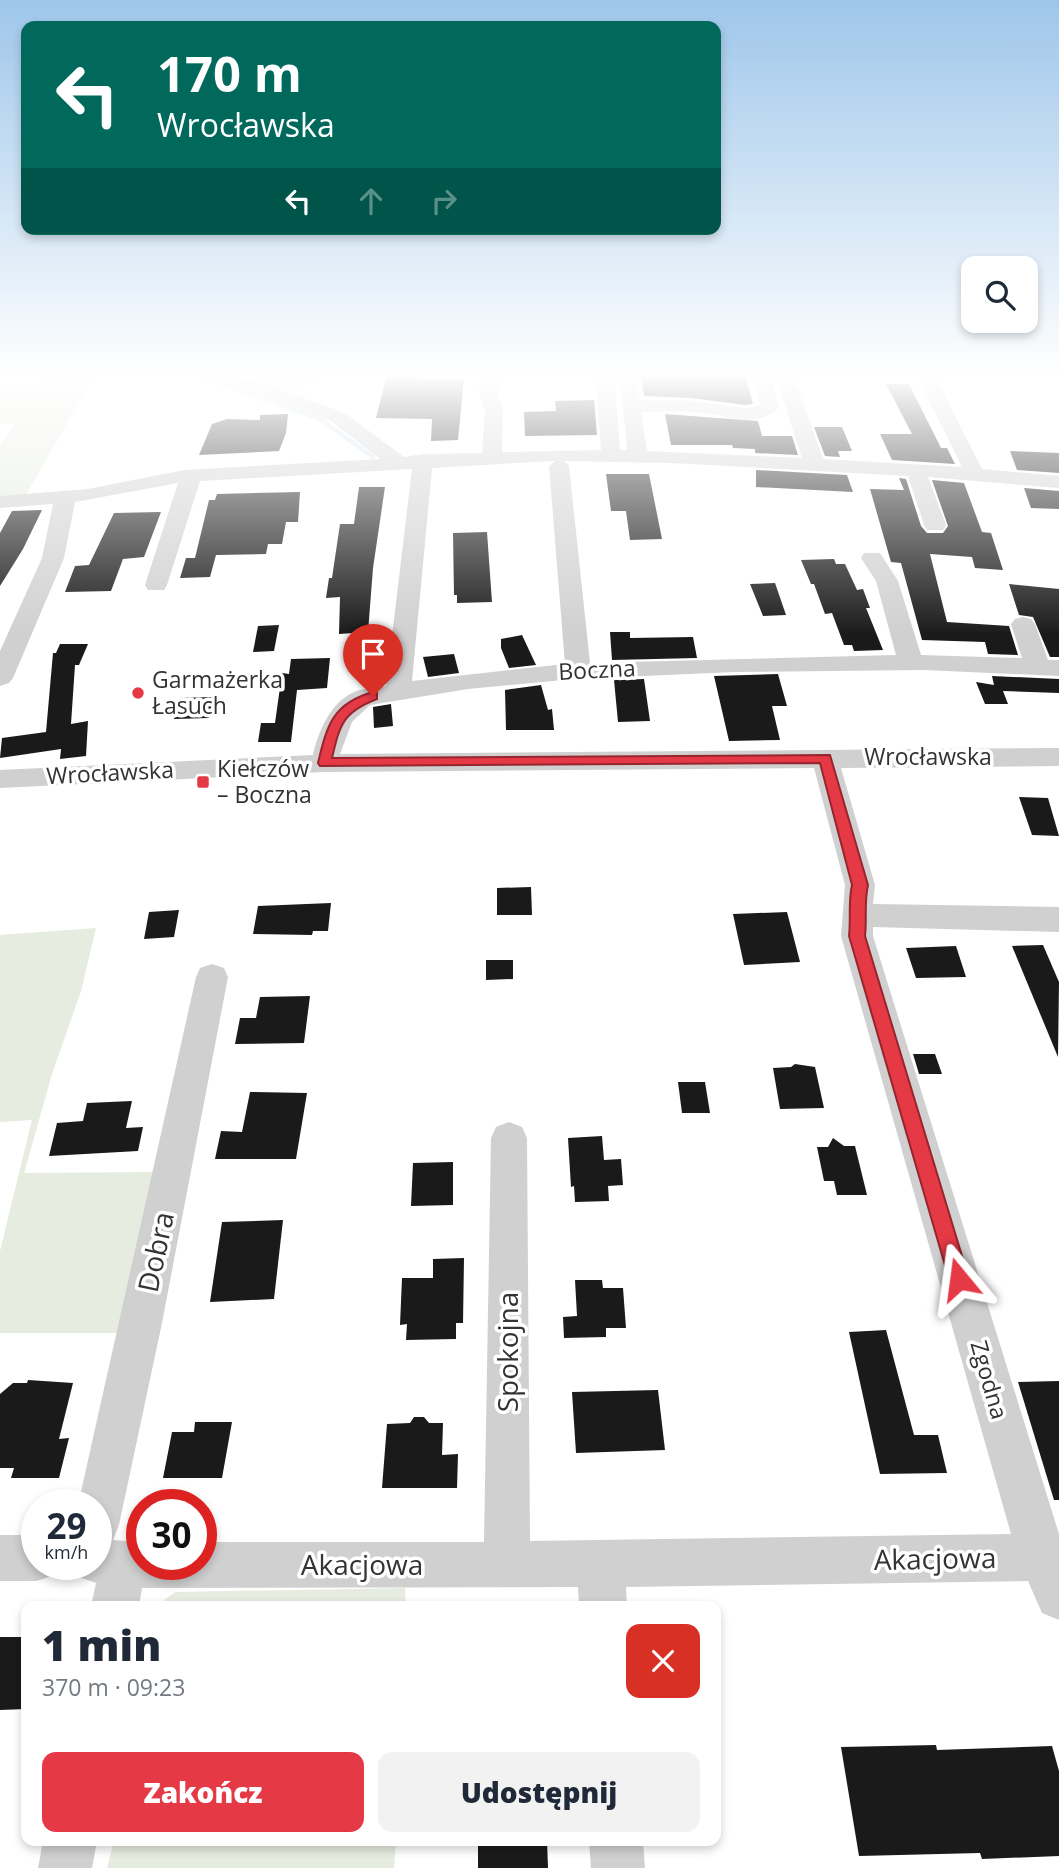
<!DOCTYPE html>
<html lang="pl">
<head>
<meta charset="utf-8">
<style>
  body { margin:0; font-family:"Open Sans",sans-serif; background:#f2f2f3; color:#1f2937; height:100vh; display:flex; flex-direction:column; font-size:26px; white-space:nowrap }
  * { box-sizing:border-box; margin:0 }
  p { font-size:23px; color:#747a83 }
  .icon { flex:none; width:38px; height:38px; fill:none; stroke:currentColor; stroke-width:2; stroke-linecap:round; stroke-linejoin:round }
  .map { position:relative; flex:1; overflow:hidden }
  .sheet { position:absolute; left:21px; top:1601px; width:700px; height:245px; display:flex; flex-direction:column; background:#fff; border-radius:14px; box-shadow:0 4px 10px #0003 }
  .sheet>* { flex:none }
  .banner { position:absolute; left:21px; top:21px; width:700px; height:214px; border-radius:14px; box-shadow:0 4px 10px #0003; background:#00695c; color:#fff; overflow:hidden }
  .fabs { position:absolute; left:961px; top:256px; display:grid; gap:14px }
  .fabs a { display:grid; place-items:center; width:77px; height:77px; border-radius:14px; background:#fff; box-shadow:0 4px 10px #0003; font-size:35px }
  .speed { position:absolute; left:21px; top:1489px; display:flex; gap:14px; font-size:35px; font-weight:700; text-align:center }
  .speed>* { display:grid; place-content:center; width:91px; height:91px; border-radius:50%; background:#fff; box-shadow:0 4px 10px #0003; line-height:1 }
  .speed small { font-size:18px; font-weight:400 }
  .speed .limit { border:10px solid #d22; background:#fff; color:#111 }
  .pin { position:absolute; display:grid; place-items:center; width:60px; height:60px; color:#fff; margin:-72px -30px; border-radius:50% 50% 50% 0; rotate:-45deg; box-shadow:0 0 7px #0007 }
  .pin .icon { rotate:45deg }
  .me { position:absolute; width:77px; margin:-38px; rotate:344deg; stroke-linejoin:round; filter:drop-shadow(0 0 5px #0008) }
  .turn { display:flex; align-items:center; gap:24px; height:147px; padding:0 21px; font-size:32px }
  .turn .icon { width:91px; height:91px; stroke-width:2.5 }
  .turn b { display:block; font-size:49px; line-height:60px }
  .lanes { display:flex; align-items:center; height:66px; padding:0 21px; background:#0003; justify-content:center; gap:35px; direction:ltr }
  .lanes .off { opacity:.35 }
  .round { display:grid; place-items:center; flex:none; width:74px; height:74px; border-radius:14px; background:#f2f2f3 }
  .summary { display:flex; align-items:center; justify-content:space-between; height:119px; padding:0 21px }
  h1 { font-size:42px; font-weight:800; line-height:52px }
  .button { display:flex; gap:14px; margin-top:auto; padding:14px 21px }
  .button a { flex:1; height:80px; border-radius:14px; background:#e63946; color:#fff; font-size:28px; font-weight:800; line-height:80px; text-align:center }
  .button a+a { background:#f2f2f3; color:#1f2937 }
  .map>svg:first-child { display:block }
</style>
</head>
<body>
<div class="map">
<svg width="1059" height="1868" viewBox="0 0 1059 1868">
  <rect width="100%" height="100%" fill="#fff"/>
  <!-- green -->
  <g fill="#e6ecdf">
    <polygon points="49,374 95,374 26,495 0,498 0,445 15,424 0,424 0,384 42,384"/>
    <polygon points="273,374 345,374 284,391 274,390 269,385"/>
    <polygon points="96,928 81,991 52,1074 24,1173 155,1172 124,1333 0,1333 0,1251 32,1120 0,1122 0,935"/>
    <polygon points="405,1588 406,1606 156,1606 175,1592"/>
    <polygon points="114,1841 396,1841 394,1868 107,1868"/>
  </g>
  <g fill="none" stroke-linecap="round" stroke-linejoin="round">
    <!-- stream -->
    <polyline stroke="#cfe2ee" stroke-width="4.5" points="192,374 320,419 373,457"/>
  </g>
  <!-- building -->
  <g fill="#1a1a1a">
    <polygon points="387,374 422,374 421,379 464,379 458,440 431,441 432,419 376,418"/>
    <polygon points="640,374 745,374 753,404 745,405 691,398 644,396"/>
    <polygon points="886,384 909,384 941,448 947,448 955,464 892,460 880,434 912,434"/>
    <polygon points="594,400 597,435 525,436 524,412 556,411 555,401"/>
    <polygon points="288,414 286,433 279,451 199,455 212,424 227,419 260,420 260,415"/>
    <polygon points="665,414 758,421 762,436 792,436 798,455 755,453 755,449 733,448 732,445 671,445"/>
    <polygon points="814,427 842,427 852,451 838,451 840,457 825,456"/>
    <polygon points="1010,451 1059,453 1059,473 1017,470"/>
    <polygon points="756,470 847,475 853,492 756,487"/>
    <polygon points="606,474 649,474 662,539 630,540 626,511 611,511"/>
    <polygon points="899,478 906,479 921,526 927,533 943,533 948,526 932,480 964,483 982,532 991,533 1003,570 975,568 972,557 930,554 947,622 1009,626 1018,655 988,654 985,642 922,640 901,563 891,562 870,489 904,490"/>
    <polygon points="359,487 385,487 373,568 368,632 339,634 340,597 326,598 329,578 332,578 340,524 354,524"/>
    <polygon points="1024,488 1059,491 1059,509 1031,508"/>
    <polygon points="300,492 298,522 286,522 282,544 268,544 266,554 216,555 210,577 180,578 186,558 195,558 209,500 215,500 217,494"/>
    <polygon points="42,510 23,549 0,586 0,533 12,511"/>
    <polygon points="161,512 144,557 123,559 111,591 65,592 75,566 89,565 114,513"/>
    <polygon points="487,532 492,602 457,603 457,595 454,595 453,533"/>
    <polygon points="834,559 836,564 845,564 857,590 863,589 870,608 866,608 883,650 854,651 852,645 844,645 832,613 825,614 814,584 811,584 801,560"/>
    <polygon points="775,583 786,615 763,616 750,584"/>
    <polygon points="1009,584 1059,589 1059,657 1050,657 1033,617 1019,615"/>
    <polygon points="279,625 274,651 253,652 258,626"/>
    <polygon points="610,632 630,632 630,638 693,637 697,658 612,660"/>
    <polygon points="522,635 536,665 509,668 501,648 501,639"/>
    <polygon points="60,644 88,644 79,665 75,665 71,724 88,721 86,756 60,759 61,749 0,758 2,738 46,732 53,653 56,653"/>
    <polygon points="454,654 459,673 428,677 423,657"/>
    <polygon points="330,658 327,688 297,690 291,742 258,742 261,723 275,723 282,673 289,674 291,659"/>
    <polygon points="778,674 787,706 772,706 780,740 729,741 714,676"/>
    <polygon points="992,676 1059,679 1059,693 1003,691 1008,704 985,704 976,682 994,685"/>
    <polygon points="644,679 650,721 618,722 614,680"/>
    <polygon points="541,685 548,710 552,709 554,730 506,730 505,690"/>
    <polygon points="213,697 209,718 174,719 180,698"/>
    <polygon points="391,704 393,726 374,728 373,707"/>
    <polygon points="1019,797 1048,798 1059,836 1032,835"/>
    <polygon points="531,887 532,915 497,915 497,888"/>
    <polygon points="331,903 328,931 313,931 312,935 253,934 258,906"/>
    <polygon points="179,910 174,937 144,939 149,912"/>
    <polygon points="787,912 800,962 744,965 733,914"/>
    <polygon points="1043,945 1059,982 1058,1057 1012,946"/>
    <polygon points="956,946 966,977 916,978 906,948"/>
    <polygon points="486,960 513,960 513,979 486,980"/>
    <polygon points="310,996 304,1043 235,1044 240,1018 256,1018 260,997"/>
    <polygon points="913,1054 935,1054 942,1074 919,1074"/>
    <polygon points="795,1064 815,1067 824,1108 780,1109 773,1068 791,1067"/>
    <polygon points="678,1082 705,1082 710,1113 682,1113"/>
    <polygon points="250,1092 307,1093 296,1159 215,1159 221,1131 242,1132"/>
    <polygon points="132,1101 126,1128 143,1127 138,1151 49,1156 57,1123 83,1121 87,1103"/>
    <polygon points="602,1136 604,1160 621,1159 623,1185 608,1186 609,1201 575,1202 574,1186 571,1187 568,1138"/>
    <polygon points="833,1138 844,1146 855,1146 867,1195 837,1195 834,1181 824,1181 817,1147 828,1147"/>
    <polygon points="453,1162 453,1205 411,1206 413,1163"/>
    <polygon points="283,1220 274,1299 210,1302 222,1222"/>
    <polygon points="464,1258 463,1323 456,1323 456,1339 406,1340 407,1324 400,1325 402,1278 433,1278 433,1259"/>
    <polygon points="575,1280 602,1280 603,1288 623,1288 626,1328 606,1328 606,1337 564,1338 563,1317 577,1316"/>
    <polygon points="886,1330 914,1435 938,1435 947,1473 880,1474 849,1332"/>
    <polygon points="28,1380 73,1383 59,1439 69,1438 59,1478 11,1478 14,1468 0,1468 0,1394 13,1383 27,1383"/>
    <polygon points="1059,1381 1059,1500 1054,1500 1018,1382"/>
    <polygon points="658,1390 665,1450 576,1453 572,1392"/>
    <polygon points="414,1417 424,1417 429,1423 443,1423 442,1455 458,1454 457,1488 382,1488 387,1424 410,1423"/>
    <polygon points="195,1422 232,1422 222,1478 163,1478 172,1432 194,1432"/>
    <polygon points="0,1637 26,1637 26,1709 0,1710"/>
    <polygon points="936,1745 937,1750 1052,1746 1059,1771 1059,1856 982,1859 980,1853 859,1856 841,1747"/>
    <polygon points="478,1841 547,1841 548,1868 478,1868"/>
  </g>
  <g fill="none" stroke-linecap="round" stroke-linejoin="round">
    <!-- minor -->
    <g fill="#d0d0d0" fill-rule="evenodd">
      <path d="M196,374H223L256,383L259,374H277L272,387L345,413L404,457L423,454L482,453L485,409L479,392L480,374H498L497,392L503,409L502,452L601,450L596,374H614L620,450H627L620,374H634L640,400L691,401L745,408L760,405L752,374H770L779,407C761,430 720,414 696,412C678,411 659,411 641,412L647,451L802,458L775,374H793L823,459L962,467L916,374H934L982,469L1059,476V488L928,477L946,525L943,530H927L924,525L908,476L671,463L564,461L569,466L590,663L896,655L876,581L861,558L864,553H880L898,581L921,655L1022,658L1011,624L1015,619L1023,617L1031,619L1035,624L1048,660H1059V676L924,670L735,672L574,679L468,689L370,705L352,722L340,754L1059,748V766L841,768L875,885L873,904L1059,907V932L873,927V936L1059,1534V1620L1042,1613L1028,1581L626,1587L627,1606H579L578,1587L142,1588L139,1606H91L96,1583L79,1577L74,1564H96V1505H78L196,977L200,968L212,964L224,968L228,977L162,1323L119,1525L113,1540L142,1542V1564H201V1542H484L491,1138L496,1127L509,1122L522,1127L527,1138L530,1541L1011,1534L841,936L845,885L814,768L325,772L0,788V770L313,755C318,732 330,704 352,693C362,688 375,688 386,686L412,469L200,481L167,585L164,590H148L145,585L178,483L75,502L64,558L13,678L9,683L0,686V651L42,558L53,504L0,508V496L88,489L184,470L380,459L331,421L256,394L199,378ZM552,461H555L549,466L565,664L412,681L432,468Z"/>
      <polygon points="0,1535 37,1535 37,1564 58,1564 54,1575 37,1581 0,1581"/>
      <polygon points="43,1841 97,1841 92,1868 38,1868"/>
      <polygon points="589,1841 643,1841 645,1868 591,1868"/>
    </g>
  </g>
  <!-- sky -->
  <linearGradient id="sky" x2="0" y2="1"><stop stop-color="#9ec6ea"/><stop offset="0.59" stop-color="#fff"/><stop offset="1" stop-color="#fff" stop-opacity="0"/></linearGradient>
  <rect width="1059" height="635" fill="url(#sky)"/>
  <!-- route -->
  <path fill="#e63946" stroke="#96252e" stroke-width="2" d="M373,692L377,693V699C343,712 340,724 332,758L830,755L868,885C864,902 867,918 865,936L969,1279L966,1286L959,1289L952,1286L949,1279L849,936C851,918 848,902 852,885L820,763L320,766L318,763C327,725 333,703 373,692Z"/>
  <!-- markers -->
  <g fill="#e63946" stroke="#fff" stroke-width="2.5">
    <circle cx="138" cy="693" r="7"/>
    <rect x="196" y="775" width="14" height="14" rx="3.5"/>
  </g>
  <g text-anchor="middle" stroke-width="7" stroke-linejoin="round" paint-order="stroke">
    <!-- street labels -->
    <g font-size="23" fill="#333" stroke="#fff">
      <text transform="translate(597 670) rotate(-3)" y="8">Boczna</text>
      <text x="928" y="765">Wrocławska</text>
      <text transform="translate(110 773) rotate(-3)" y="8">Wrocławska</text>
      <text transform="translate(989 1380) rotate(74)" y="8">Zgodna</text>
    </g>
    <!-- poi labels -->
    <g font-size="23" fill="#333" stroke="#fff" text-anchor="start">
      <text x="152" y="688">Garmażerka<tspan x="152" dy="26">Łasuch</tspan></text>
      <text x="217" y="777">Kiełczów<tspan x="217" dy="26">– Boczna</tspan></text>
    </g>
    <!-- near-street labels -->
    <g font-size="28" fill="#333" stroke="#fff">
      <text transform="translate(156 1252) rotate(-78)" y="10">Dobra</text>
      <text transform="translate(508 1352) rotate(-90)" y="10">Spokojna</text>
      <text transform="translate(935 1559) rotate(-1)" y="10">Akacjowa</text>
      <text x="362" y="1575">Akacjowa</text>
    </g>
  </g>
</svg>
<div class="fabs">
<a><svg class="icon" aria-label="search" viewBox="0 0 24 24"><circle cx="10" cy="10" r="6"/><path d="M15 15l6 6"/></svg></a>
</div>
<div class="speed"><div>29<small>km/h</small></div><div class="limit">30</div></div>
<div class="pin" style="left:373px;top:696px;background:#d93025"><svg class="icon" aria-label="arrive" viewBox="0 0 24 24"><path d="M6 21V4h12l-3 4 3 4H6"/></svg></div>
<svg class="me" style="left:959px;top:1279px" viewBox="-20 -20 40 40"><path d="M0-17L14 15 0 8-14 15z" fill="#e63946" stroke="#fff" stroke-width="4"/></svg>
<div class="banner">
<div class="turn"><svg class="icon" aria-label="left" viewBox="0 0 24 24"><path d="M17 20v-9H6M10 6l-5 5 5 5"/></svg><div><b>170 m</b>Wrocławska</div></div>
<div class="lanes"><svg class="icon" aria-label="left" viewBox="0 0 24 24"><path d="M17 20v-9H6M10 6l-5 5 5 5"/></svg><svg class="icon off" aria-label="ahead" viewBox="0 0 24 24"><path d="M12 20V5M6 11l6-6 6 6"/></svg><svg class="icon off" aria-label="right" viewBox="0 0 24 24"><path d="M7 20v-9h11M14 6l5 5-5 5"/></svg></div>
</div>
<section class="sheet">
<div class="summary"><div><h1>1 min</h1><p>370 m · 09:23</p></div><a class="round" style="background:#d93025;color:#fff"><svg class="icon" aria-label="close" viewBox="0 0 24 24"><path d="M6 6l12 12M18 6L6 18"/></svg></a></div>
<div class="button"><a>Zakończ</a><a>Udostępnij</a></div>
</section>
</div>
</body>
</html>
